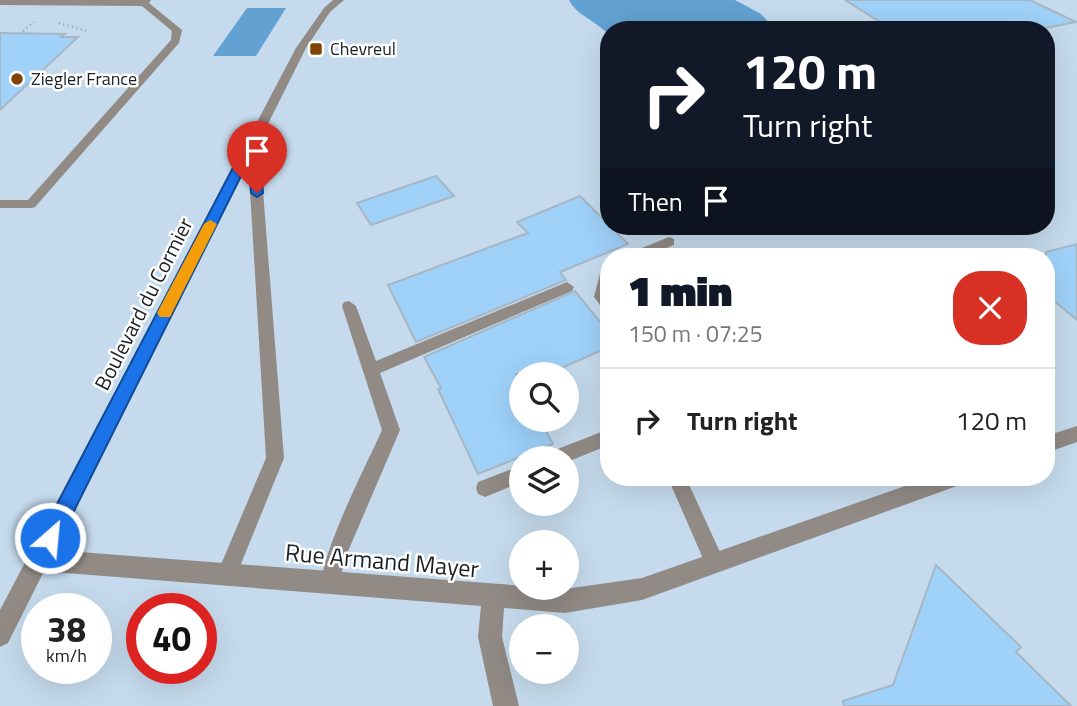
<!DOCTYPE html>
<html lang="en">
<head>
<meta charset="utf-8">
<style>
  body { margin:0; font-family:"Titillium Web",sans-serif; background:#f6f6f6; color:#222; height:100vh; display:flex; flex-direction:column; font-size:26px; white-space:nowrap }
  * { box-sizing:border-box; margin:0 }
  p { font-size:23px; color:#767676 }
  .icon { flex:none; width:38px; height:38px; fill:none; stroke:currentColor; stroke-width:2; stroke-linecap:round; stroke-linejoin:round }
  .map { position:relative; flex:1; overflow:hidden }
  .panel { position:absolute; left:600px; top:248px; width:455px; height:238px; display:flex; flex-direction:column; background:#fff; border-radius:28px; box-shadow:0 7px 28px #0002 }
  .panel>* { flex:none }
  .top-card { position:absolute; left:600px; top:21px; width:455px; height:214px; border-radius:28px; box-shadow:0 7px 28px #0002; background:#111827; color:#fff; overflow:hidden }
  .controls { position:absolute; left:509px; top:362px; display:grid; gap:14px }
  .controls a { display:grid; place-items:center; width:70px; height:70px; border-radius:50%; background:#fff; box-shadow:0 7px 28px #0002; font-size:35px }
  .speed { position:absolute; left:21px; top:593px; display:flex; gap:14px; font-size:35px; font-weight:700; text-align:center }
  .speed>* { display:grid; place-content:center; width:91px; height:91px; border-radius:50%; background:#fff; box-shadow:0 7px 28px #0002; line-height:1 }
  .speed small { font-size:18px; font-weight:400 }
  .speed .limit { border:10px solid #d22; background:#fff; color:#111 }
  .pin { position:absolute; display:grid; place-items:center; width:60px; height:60px; color:#fff; margin:-72px -30px; border-radius:50% 50% 50% 0; rotate:-45deg; box-shadow:0 0 7px #0007 }
  .pin .icon { rotate:45deg }
  .me { position:absolute; width:77px; margin:-38px; rotate:27deg; stroke-linejoin:round; filter:drop-shadow(0 0 5px #0008) }
  .turn { display:flex; align-items:center; gap:24px; height:147px; padding:0 28px; font-size:32px }
  .turn .icon { width:91px; height:91px; stroke-width:2.5 }
  .turn b { display:block; font-size:49px; line-height:60px }
  .then { display:flex; align-items:center; height:66px; padding:0 28px; background:#0003; gap:14px; font-size:26px }
  .round { display:grid; place-items:center; flex:none; width:74px; height:74px; border-radius:28px; background:#f6f6f6 }
  .head { display:flex; align-items:center; justify-content:space-between; height:119px; padding:0 28px }
  h1 { font-size:42px; font-weight:800; line-height:52px; color:#111827 }
  ul { padding:0; list-style:none }
  li { display:flex; align-items:center; gap:21px; height:105px; padding:0 28px; border-top:2px solid #e0e0e0 }
  li div { flex:1 }
  li b { display:block; font-size:26px }
  li em { font-style:normal }
  .map>svg:first-child { display:block }
</style>
</head>
<body>
<div class="map">
<svg width="1077" height="706" viewBox="0 0 1077 706">
  <rect width="100%" height="100%" fill="#d5e5f2"/>
  <!-- built -->
  <path fill="#c5dbed" fill-rule="evenodd" d="M0,0H1077V706H0ZM609,30H1046V226H609ZM609,257H1046V478H609ZM522,374H567V420H522ZM522,458H567V504H522ZM522,542H567V588H522ZM37,609H96V668H37ZM142,609H201V668H142ZM522,626H567V672H522Z"/>
  <!-- water -->
  <g fill="#62a1d1">
    <path d="M569,0H735L761,14L776,30H609V35C597,21 577,16 569,0Z"/>
    <polygon points="247,8 286,8 256,56 213,56"/>
  </g>
  <!-- building -->
  <g fill="#9fd1f9" stroke="#a7b6c3" stroke-width="2">
    <polygon points="845,0 1030,0 1076,22 1036,30 893,30"/>
    <polygon points="0,33 65,34 61,37 78,37 0,110"/>
    <polygon points="436,176 454,196 371,225 357,203"/>
    <polygon points="580,196 628,244 560,272 566,280 416,342 388,285 528,233 517,222"/>
    <polygon points="1077,244 1077,320 1046,294 1046,252"/>
    <polygon points="575,291 609,333 609,347 548,374 516,374 522,385 522,420 540,420 553,444 478,474 438,389 441,388 424,357"/>
    <polygon points="936,565 1021,647 1016,652 1071,706 844,706 843,701 893,685"/>
  </g>
  <g fill="none" stroke-linecap="round" stroke-linejoin="round">
    <!-- path -->
    <g stroke="#96a2ac" stroke-width="2.5" stroke-dasharray="1 3.5" stroke-linecap="butt">
      <polyline points="59,23 87,31"/>
      <polyline points="23,31 34,22"/>
    </g>
    <!-- service -->
    <g fill="#918a85" fill-rule="evenodd">
      <polygon points="0,0 151,0 149,3 182,30 179,43 35,207 31,208 0,208 0,200 28,200 171,40 172,31 142,6 0,5"/>
      <polygon points="253,137 259,140 284,458 234,581 227,584 220,581 217,574 266,458 247,140"/>
      <polygon points="669,237 674,239 674,245 644,257 625,257 627,254"/>
      <polygon points="609,261 609,311 604,310 594,297 602,266"/>
      <path d="M567,282L574,287L572,291L380,373L400,430L346,556L337,590L330,593L323,590C313,567 370,458 382,430L342,306L344,302L349,301L356,306L376,361Z"/>
      <polygon points="609,429 609,445 567,462 567,458 547,458 550,452"/>
      <polygon points="522,465 522,482 485,497 478,494 476,488 478,482"/>
      <polygon points="668,478 686,478 725,563 722,570 715,573 708,570"/>
    </g>
    <!-- minor -->
    <g fill="#918a85" fill-rule="evenodd">
      <polygon points="1077,426 1077,442 1046,453 1046,436"/>
      <polygon points="928,478 964,478 961,485 954,487 642,600 565,613 504,608 502,637 519,706 493,706 478,637 481,606 66,573 37,574 29,571 26,563 29,555 37,552 66,551 565,589 642,578"/>
    </g>
    <!-- tertiary -->
    <polygon fill="#918a85" fill-rule="evenodd" points="333,0 344,0 330,12 306,48 8,643 0,647 0,610 296,48 324,8"/>
  </g>
  <!-- route -->
  <polygon fill="#1a73e8" stroke="#114b97" stroke-width="2" points="249,137 259,140 263,193 257,197 251,193 249,160 57,545 50,548 43,545 40,538 43,531"/>
  <!-- slow -->
  <polygon fill="#f59e0b" points="210,220 217,224 172,313 170,317 160,317 157,313 204,224"/>
  <!-- markers -->
  <g fill="#814400" stroke="#fff" stroke-width="2.5">
    <rect x="309" y="42" width="14" height="14" rx="3.5"/>
    <circle cx="17" cy="79" r="7"/>
  </g>
  <g text-anchor="middle" stroke-width="5" stroke-linejoin="round" paint-order="stroke">
    <!-- far-poi labels -->
    <g font-size="18" fill="#1b2025" stroke="#fff" text-anchor="start">
      <text x="330" y="55">Chevreul</text>
      <text x="31" y="85">Ziegler France</text>
    </g>
    <!-- street labels -->
    <g font-size="21" fill="#1b2025" stroke="#fff">
      <text transform="translate(144 304) rotate(-63)" y="7">Boulevard du Cormier</text>
    </g>
    <!-- near-street labels -->
    <g font-size="24" fill="#1b2025" stroke="#fff">
      <text transform="translate(382 561) rotate(5)" y="8">Rue Armand Mayer</text>
    </g>
  </g>
</svg>
<div class="controls">
<a><svg class="icon" aria-label="search" viewBox="0 0 24 24"><circle cx="10" cy="10" r="6"/><path d="M15 15l6 6"/></svg></a>
<a><svg class="icon" aria-label="layers" viewBox="0 0 24 24"><path d="M12 4l9 5-9 5-9-5zM3 14l9 5 9-5"/></svg></a>
<a>+</a>
<a>−</a>
</div>
<div class="speed"><div>38<small>km/h</small></div><div class="limit">40</div></div>
<div class="pin" style="left:257px;top:193px;background:#d93025"><svg class="icon" aria-label="arrive" viewBox="0 0 24 24"><path d="M6 21V4h12l-3 4 3 4H6"/></svg></div>
<svg class="me" style="left:50px;top:538px" viewBox="-20 -20 40 40"><circle r="17" fill="#1a73e8" stroke="#fff" stroke-width="3"/><path d="M0-11L8 9 0 5-8 9z" fill="#fff"/></svg>
<div class="top-card">
<div class="turn"><svg class="icon" aria-label="right" viewBox="0 0 24 24"><path d="M7 20v-9h11M14 6l5 5-5 5"/></svg><div><b>120 m</b>Turn right</div></div>
<div class="then">Then<svg class="icon" aria-label="arrive" viewBox="0 0 24 24"><path d="M6 21V4h12l-3 4 3 4H6"/></svg></div>
</div>
<section class="panel">
<div class="head"><div><h1>1 min</h1><p>150 m · 07:25</p></div><a class="round" style="background:#d93025;color:#fff"><svg class="icon" aria-label="close" viewBox="0 0 24 24"><path d="M6 6l12 12M18 6L6 18"/></svg></a></div>
<ul>
<li><svg class="icon" aria-label="right" viewBox="0 0 24 24"><path d="M7 20v-9h11M14 6l5 5-5 5"/></svg><div><b>Turn right</b></div><em>120 m</em></li>
</ul>
</section>
</div>
</body>
</html>
